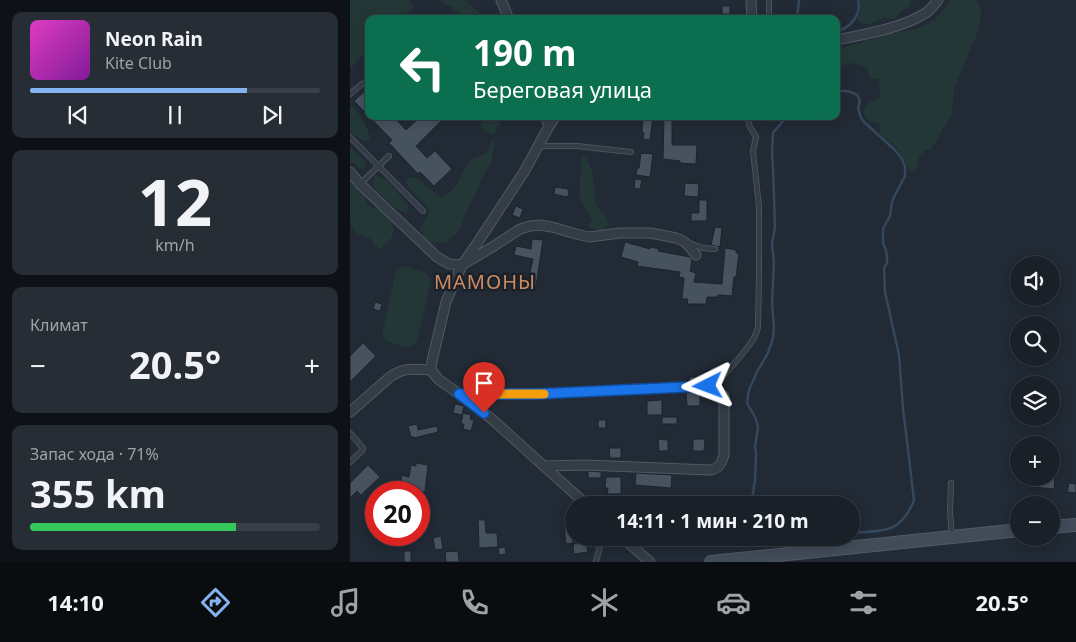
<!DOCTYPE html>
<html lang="ru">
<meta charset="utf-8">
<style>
:root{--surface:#192028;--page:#262d34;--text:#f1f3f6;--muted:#9fa3a8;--line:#373e45;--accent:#85b3f1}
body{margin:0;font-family:"Noto Sans",sans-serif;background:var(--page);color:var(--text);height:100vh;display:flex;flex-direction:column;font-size:19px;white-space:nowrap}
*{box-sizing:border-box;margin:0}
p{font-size:16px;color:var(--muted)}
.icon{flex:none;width:28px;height:28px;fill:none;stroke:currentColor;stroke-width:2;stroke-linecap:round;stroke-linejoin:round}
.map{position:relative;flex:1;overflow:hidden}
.details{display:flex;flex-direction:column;gap:12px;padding:12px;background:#0e1216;width:350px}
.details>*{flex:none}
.banner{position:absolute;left:15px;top:15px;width:475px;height:105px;border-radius:10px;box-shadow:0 2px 12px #0003,0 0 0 1px var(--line);background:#0b6e4f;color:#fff;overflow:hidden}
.tools{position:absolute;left:660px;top:256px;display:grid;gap:10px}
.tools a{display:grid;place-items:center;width:50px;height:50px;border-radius:50%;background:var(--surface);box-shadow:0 2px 12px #0003,0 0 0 1px var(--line);font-size:25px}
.speed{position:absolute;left:15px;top:481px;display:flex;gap:10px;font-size:25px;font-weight:700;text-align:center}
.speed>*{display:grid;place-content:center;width:65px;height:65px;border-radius:50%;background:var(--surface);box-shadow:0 2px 12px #0003,0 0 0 1px var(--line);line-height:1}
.speed .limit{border:8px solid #d22;background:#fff;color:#111}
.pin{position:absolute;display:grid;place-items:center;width:42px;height:42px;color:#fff;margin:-51px -21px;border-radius:50% 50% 50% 0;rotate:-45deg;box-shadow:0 0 5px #0007}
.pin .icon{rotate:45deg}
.me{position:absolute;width:55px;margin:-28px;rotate:267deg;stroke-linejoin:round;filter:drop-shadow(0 0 4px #0008)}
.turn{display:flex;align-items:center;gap:18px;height:105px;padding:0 25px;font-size:22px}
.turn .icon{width:65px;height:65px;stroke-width:2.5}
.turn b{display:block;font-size:35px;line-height:42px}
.big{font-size:38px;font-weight:700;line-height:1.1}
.details .widget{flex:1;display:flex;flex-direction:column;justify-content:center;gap:8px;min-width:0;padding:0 18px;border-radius:10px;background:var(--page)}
.details .dial{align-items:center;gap:0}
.dial b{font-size:65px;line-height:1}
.song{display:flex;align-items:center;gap:15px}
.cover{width:60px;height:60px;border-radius:8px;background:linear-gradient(135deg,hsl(310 70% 55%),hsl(290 70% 35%))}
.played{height:5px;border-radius:2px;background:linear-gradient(90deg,var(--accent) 75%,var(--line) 75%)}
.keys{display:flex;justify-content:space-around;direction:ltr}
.heat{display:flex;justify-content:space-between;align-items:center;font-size:28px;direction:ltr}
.charge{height:8px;border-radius:4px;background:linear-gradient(90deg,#34c759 71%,var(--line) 0)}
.trip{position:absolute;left:215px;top:496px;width:295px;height:50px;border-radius:25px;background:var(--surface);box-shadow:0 2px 12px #0003,0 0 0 1px var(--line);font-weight:700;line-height:50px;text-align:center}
.tabs{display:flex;height:80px;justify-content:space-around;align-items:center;background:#0a0d10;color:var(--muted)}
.tabs .icon{width:35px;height:35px}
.tabs .current{color:var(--accent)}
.tabs b{font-size:22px;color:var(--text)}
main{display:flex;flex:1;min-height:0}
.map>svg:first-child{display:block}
</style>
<main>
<section class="details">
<div class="widget">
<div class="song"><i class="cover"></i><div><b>Neon Rain</b><p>Kite Club</p></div></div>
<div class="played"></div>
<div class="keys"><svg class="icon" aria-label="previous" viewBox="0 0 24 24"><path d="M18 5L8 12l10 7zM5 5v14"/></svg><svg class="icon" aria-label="pause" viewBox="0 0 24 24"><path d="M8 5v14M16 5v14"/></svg><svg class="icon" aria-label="next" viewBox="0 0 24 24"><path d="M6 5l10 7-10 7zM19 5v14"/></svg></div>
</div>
<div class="widget dial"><b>12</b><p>km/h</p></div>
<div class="widget"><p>Климат</p>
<div class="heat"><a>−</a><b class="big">20.5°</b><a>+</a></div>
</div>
<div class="widget"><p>Запас хода · 71%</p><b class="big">355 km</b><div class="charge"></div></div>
</section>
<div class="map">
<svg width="726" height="562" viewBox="0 0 726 562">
<rect width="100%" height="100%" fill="#212a35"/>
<g fill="#243737">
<polygon points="0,0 58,0 64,6 51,19 19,19 19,50 0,68"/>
<polygon points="89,0 115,0 136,19 117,19 101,7"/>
<path d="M 510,0 L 561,0 C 561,7 557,7 552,11 C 549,13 547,17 544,19 L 538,19 L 535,17 C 525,21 516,30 507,20 L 510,13 Z"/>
<path d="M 600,0 L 624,0 L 629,4 L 631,13 L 628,31 L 604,89 L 602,114 L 581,149 L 574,151 L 569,157 L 567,168 L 563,171 L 559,169 L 551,154 L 544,145 L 532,136 L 530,130 L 529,123 L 519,122 C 506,107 519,103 530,97 C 531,93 529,84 528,79 L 520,78 C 519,75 519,72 518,70 C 514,63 500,63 494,64 L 489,70 L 486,70 L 486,49 L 506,44 L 542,33 L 567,29 L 579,23 L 589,16 Z"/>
<path d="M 0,106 C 11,111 17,127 20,138 L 16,142 L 10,139 L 0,132 Z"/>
<path d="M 137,116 L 152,116 C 150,124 149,130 142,135 L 135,132 L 131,126 L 132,121 Z"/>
<polygon points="406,116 433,116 424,123 417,120 412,121 407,118"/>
<path d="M 144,140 L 145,143 L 141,163 L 131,179 L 128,188 L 116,212 L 111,227 L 104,236 L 96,242 L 84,243 L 75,241 L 70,227 C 73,223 78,218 79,213 C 80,205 61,191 56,183 L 58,178 L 67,178 L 90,197 C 105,195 112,171 121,160 C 125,156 131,156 135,154 L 142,141 Z"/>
<polygon points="0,147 13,160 16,164 15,168 9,169 5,163 0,162"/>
<path d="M 232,156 L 235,157 C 246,171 243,189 246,206 C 252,212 258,216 258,225 L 251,231 L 238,227 L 238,225 L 242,220 L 241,217 L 231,202 L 229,194 Z"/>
<path d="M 24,176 C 40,175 49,196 58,206 L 59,210 L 57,213 C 47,212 30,194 23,186 Z"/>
<path d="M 0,178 L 13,193 L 18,205 L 24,209 L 30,208 C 46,222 50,236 30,249 L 24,245 L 21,239 L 8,234 L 0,223 Z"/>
<path d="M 54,266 L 76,273 L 81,280 L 67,342 C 58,351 46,344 36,341 L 32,335 L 46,271 Z"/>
</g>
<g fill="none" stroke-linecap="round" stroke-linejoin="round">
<g stroke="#35475c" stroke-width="2.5">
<polyline points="447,19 449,0"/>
<path d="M 486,32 C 500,28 512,15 508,0"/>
<path d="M 486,91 C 497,90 515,92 508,108 L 511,118 L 515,123 L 545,150 L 552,159 L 555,167 L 555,176 L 544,197 L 542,202 L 540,216 L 533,229 L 533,243 L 536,250 L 537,256 L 537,263 L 534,268 L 535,292 L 549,355 L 553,408 L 564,500 C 560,512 550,526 538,529 C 528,532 511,532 501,533"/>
<polyline points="401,505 405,480 406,453 405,447 408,427 406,419 397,403 398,396 399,390 407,372 418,353 423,338 424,327 422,302 424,263 422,244 425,227 423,167 422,154 423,133 437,116"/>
</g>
</g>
<g fill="#47525f" stroke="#1b232c">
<rect x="372" y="6" width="8" height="8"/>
<polygon points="19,87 19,116 43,116 56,130 71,116 96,116 66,146 77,158 85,151 102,169 84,186 70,172 68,174 39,143 42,140 4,101"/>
<polygon points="293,116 303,116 300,140 293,139 294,133 292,133"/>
<polygon points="314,116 322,116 322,145 347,145 346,164 330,163 330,161 313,159"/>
<polygon points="291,153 303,154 300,177 286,175 287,168 289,168"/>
<polygon points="285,179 292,180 290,189 284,188"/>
<polygon points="335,183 349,184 348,197 334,196"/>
<polygon points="205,187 218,189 219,196 217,196 217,197 204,194"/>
<polygon points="349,200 357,200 357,221 341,221 341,213 349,213"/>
<polygon points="166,206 173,209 170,218 162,215"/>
<polygon points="365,227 372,228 370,247 361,245"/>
<polygon points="182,239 193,240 186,287 177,286 183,259 164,255 166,246 181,249"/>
<polygon points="275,242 300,249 301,247 309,249 308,251 340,257 342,260 340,271 346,273 344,282 372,284 375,248 386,250 386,253 389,253 386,277 384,277 382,296 368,295 368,297 357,297 356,304 337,304 338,299 332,299 334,278 329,277 330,272 287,266 288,262 271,257"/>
<polygon points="25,302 32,304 30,311 23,309"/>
<polygon points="13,343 26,356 0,382 0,356"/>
<polygon points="339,377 350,377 350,382 339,383"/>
<polygon points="350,390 350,406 337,406 336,392"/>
<polygon points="312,400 312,415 297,415 297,401"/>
<polygon points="105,404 114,406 112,415 103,413"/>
<polygon points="113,413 121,415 120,419 124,420 121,431 113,429 114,424 111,424"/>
<rect x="312" y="417" width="15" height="7"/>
<rect x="248" y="420" width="8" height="8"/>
<polygon points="67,424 68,430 87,426 88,432 64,438 64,437 61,437 58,426"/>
<polygon points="308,439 318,440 318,451 309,451"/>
<polygon points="343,439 355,439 354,451 343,451"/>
<polygon points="259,448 271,448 271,458 260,458"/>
<polygon points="66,463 78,465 75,492 58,492 49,490 52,475 59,477 61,465 66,466"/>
<polygon points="18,465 30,477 11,495 7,491 0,498 0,483"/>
<polygon points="238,471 251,472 251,478 238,478"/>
<polygon points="286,473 322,475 321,488 285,485"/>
<polygon points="256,477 271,477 271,494 257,494 258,488 255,488"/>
<polygon points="684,478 705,478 704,489 683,487"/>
<polygon points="719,483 726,484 726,493 717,492"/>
<polygon points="286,498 301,499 301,505 286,505"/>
<polygon points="128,520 135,520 136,533 147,533 148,547 129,548"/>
<polygon points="221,523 223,543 216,544 214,524"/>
<polygon points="91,536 93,549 85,550 83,538"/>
<polygon points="236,543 238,552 224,554 223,544"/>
<polygon points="155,547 156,554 149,555 148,548"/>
<rect x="54" y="551" width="7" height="11"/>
<polygon points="108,551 109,562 96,562 95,552"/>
</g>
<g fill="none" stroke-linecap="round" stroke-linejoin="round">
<g stroke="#515a64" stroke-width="6">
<g id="lane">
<polyline points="418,19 419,14 419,0"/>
<polyline points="0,94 12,84 19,82"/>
<polyline points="0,137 73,211"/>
<polyline points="189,146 227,146 281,152"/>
<polyline points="10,184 39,156"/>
<polyline points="339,243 353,248 365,249"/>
<path d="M 112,394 L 185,394 L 358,386 C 370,383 397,349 404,338 C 406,334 407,331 408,327 L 409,274 L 409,207 L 403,151 L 406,137 L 399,125 L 398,116"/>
<polyline points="0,433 13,448 12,451 0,462"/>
<polyline points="601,483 600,512 602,536"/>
<polyline points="246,562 252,538"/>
</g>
</g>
<g stroke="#515a64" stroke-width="11">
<g id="street">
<polyline points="151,0 159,19"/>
<polyline points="401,0 402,19"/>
<path d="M 486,40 C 512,35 552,28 574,14 C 580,11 584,5 588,0"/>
<polyline points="195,116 199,126"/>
<polyline points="206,116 199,126 174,172 126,245 112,265 96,302 82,361 81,370 88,379 123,404 144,421 237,505"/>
<polyline points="0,172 10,184 87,257 99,264 112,265 144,246 170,229 180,226 190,225 202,227 226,234 239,237 270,233 300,233 311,235 326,238 333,241 338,245 346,255"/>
<path d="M 0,412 L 40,377 C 56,366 63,370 81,370"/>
<path d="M 194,466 L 235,465 L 360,470 C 369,469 372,463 374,455 L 374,396"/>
<polyline points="273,538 300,562"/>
</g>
</g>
<g stroke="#515a64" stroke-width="14">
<g id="secondary">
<polyline points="701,527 726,525"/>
<polyline points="361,562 669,530"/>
</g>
</g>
<use href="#lane" stroke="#343c46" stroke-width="4.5"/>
<use href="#street" stroke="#343c46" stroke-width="9"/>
<use href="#secondary" stroke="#424c59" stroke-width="12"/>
</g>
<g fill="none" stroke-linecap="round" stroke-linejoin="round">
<g stroke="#114b97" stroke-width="12">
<polyline id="route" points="134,413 109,394 185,394 358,386"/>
</g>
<use href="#route" stroke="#1a73e8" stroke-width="9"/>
<polyline stroke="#f59e0b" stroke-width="9" points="138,394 194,394"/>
</g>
<g text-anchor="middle" stroke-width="5" stroke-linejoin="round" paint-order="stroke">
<g font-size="20" letter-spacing="1" fill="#cc8a60" stroke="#1a212a">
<text x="135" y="289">МАМОНЫ</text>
</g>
</g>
</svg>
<div class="tools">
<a><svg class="icon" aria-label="sound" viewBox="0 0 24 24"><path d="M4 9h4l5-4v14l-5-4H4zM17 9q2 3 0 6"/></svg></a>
<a><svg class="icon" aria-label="search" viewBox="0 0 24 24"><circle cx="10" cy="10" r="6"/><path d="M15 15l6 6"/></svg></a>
<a><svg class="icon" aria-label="layers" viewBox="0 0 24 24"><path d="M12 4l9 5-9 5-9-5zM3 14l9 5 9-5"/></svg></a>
<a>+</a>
<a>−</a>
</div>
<div class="speed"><div class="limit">20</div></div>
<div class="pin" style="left:134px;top:413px;background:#d93025"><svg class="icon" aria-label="arrive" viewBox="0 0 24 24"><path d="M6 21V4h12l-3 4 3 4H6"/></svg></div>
<svg class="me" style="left:358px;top:386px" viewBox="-20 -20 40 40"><path d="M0-17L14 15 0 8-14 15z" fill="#1a73e8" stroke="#fff" stroke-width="4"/></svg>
<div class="trip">14:11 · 1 мин · 210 m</div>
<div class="banner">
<div class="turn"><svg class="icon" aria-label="left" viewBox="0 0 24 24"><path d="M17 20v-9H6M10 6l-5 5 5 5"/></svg><div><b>190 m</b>Береговая улица</div></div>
</div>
</div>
</main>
<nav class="tabs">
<b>14:10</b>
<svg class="icon current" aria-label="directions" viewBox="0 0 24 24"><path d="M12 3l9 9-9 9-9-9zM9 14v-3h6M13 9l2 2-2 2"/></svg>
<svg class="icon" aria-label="music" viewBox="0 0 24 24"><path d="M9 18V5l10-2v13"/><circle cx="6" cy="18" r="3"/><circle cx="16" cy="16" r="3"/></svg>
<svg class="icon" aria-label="phone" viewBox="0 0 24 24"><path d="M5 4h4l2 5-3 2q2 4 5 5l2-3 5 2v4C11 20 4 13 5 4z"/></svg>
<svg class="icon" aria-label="climate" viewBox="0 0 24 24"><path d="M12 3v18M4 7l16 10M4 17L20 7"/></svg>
<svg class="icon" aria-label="car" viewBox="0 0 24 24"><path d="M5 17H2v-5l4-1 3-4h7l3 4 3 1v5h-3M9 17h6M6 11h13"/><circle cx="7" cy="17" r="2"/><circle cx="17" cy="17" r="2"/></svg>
<svg class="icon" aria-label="filters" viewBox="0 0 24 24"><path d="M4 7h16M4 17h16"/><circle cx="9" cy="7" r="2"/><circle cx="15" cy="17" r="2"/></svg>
<b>20.5°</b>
</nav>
